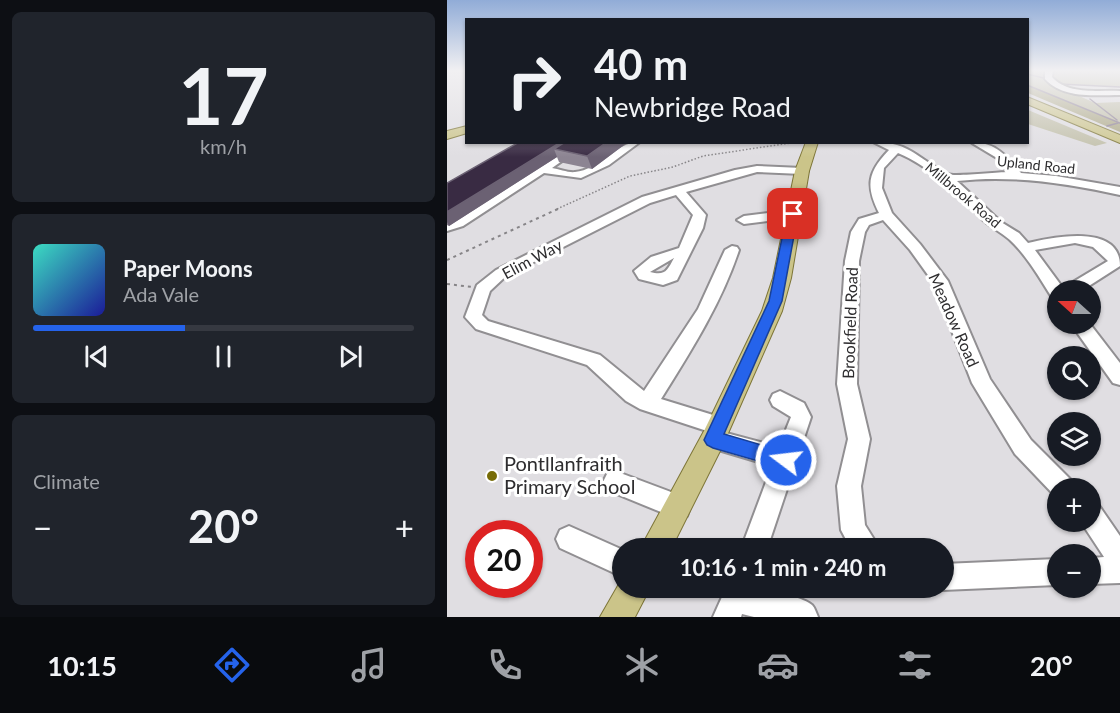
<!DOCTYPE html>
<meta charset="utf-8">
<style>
:root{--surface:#171b24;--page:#20242c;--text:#f1f3f6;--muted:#9ea1a6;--line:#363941;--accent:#2563eb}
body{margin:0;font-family:Lato,sans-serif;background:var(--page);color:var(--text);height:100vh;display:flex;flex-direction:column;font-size:22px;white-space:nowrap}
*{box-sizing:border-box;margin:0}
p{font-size:20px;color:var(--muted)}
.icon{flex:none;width:33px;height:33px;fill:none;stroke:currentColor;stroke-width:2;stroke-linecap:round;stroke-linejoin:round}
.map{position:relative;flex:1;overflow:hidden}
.drawer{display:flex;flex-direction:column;gap:12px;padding:12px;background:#0d0f14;width:447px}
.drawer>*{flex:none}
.top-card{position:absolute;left:18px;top:18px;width:564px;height:126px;border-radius:0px;box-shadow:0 2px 4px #0004;background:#171b24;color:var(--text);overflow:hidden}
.needle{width:39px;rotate:291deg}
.fabs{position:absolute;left:600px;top:280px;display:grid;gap:12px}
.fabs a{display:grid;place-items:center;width:54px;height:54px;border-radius:50%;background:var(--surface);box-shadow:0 2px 4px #0004;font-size:30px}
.speed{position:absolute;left:18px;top:520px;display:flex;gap:12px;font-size:30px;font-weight:700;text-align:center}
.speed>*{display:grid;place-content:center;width:78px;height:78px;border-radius:50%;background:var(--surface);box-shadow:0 2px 4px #0004;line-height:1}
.speed .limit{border:9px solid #d22;background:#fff;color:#111}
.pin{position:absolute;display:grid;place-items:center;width:51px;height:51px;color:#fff;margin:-26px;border-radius:12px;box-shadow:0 3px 9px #0006}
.me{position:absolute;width:66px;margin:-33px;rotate:285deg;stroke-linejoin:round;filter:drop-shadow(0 0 4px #0008)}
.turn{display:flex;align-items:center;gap:21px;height:126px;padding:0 30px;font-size:27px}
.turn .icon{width:78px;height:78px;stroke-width:2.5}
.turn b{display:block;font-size:42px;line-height:51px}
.big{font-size:45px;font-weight:700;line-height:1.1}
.drawer .card{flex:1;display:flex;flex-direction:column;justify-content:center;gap:9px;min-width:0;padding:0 21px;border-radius:9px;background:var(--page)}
.drawer .dial{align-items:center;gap:0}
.dial b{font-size:78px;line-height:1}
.song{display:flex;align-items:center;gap:18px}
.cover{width:72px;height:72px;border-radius:9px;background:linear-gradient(135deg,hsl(170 70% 55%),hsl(240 70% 35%))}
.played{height:6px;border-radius:3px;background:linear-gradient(90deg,var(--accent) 40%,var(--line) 40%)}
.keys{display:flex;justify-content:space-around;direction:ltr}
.heat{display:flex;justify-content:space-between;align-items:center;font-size:33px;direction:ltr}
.trip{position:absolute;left:165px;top:538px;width:342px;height:60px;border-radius:30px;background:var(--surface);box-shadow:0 2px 4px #0004;font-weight:700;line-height:60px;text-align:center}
.menu{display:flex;height:96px;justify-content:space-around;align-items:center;background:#090b0e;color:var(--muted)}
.menu .icon{width:42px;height:42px}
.menu .current{color:var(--accent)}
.menu b{font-size:27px;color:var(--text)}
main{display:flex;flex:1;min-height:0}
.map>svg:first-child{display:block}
</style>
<main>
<section class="drawer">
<div class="card dial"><b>17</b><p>km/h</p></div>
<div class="card">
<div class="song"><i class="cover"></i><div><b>Paper Moons</b><p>Ada Vale</p></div></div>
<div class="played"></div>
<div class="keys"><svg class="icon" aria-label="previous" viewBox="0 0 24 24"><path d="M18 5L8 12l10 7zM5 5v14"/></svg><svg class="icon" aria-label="pause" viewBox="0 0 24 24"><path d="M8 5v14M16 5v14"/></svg><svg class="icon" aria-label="next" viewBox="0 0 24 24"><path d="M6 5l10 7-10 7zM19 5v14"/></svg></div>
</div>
<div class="card"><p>Climate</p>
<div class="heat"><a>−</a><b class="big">20°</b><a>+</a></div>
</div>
</section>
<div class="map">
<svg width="673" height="617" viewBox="0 0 673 617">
<rect width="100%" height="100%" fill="#e0dee2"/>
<g fill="#c1bfa9">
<polygon points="581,71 600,71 596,80 648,103 673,102 673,123 581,85"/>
<polygon points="605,71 673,71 673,87 612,84 604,76"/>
<polygon points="581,110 660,143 648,146 581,124"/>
</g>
<polygon fill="#aba785" points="581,85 673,123 673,132 581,93"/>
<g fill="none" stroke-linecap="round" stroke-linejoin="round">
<g stroke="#897d92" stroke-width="1.5">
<polyline points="580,74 601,79"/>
<polyline points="612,84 673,87"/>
<polyline points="580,85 673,123"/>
<polyline points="643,99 670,120"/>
<polyline points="660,126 671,123"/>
</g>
<g stroke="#918f92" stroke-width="4">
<g id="minor">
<path d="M 598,71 L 606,71 L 605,77 C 621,95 651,90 673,91 L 673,95 C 648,95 616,99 598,79 Z"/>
<path d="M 129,142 L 142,142 L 105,168 C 112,169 122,173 128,172 C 152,170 168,142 193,142 L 162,165 L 134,178 L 97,173 L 16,226 L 0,231 L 0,222 Z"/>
<path d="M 426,142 C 465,142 471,160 501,174 C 507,177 550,172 561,172 L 550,158 L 525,143 C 547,141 561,157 574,173 L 609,176 L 673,187 L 673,195 C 619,183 565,175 510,181 L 554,222 L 572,233 L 581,243 C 606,237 673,223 673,266 L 634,291 L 610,291 L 610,297 L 604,296 C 592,277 580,256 563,240 C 554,232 543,227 534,218 C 509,193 484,167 451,153 L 437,168 L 435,188 L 445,213 L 473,244 L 501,281 L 543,379 L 584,440 L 625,481 L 629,489 L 610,489 L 610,498 L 609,497 L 568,454 L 525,383 L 486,282 L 463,250 L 436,220 L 422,225 L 418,232 L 412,261 L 410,384 L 423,439 L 414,486 L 418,525 L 433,549 L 404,549 L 394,530 L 390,486 L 401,439 L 390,384 L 398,261 L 404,232 L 412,219 L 432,213 C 418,185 421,172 442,150 ZM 628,243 L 646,247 L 661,261 L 616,288 L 588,250 Z"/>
<path d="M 310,166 L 355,168 L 361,171 L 355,174 L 310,172 L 239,192 L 259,215 L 256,228 L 230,280 L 216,285 L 192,279 L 187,271 L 204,257 L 232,248 L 246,215 L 229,195 L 203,203 L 59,276 L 43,291 L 35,315 L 41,321 L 153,355 L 197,391 L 251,309 L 278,250 L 285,246 L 290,247 L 292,250 C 274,304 244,351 214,399 L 279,419 L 282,426 L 279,433 L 332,447 L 344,417 L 326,406 L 323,400 L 326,394 L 333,391 L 357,403 L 364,417 L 320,549 L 294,549 L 325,466 L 258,446 L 255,439 L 260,431 L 193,409 L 179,401 L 140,365 L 29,329 L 18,317 L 30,285 L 49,270 L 195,197 L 288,170 ZM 227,258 C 220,271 218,276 203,272 Z"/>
<polygon points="346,210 352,214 351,217 297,224 290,220 297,216"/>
<polygon points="624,324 643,324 673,363 673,385 666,383"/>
<polygon points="168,471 240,498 243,507 240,516 231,519 160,490 156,482 160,474"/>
<polygon points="644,504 653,507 673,536 673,583 644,584 644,558 657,557 634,522 644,522"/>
<polygon points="122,526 176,550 176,577 113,548 109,539 113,530"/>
<polygon points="610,559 610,585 496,590 490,588 496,588 496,564"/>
<path d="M 279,588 C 296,588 351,593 365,605 C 368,608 369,613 371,617 L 307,617 L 295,614 L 294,617 L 266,617 Z"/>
</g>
</g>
<g stroke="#7d7537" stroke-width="2">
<g id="major">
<polygon points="580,97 673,135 673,143 580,104"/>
<polygon points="20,126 20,133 0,139 0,131"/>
<polygon points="359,142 371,142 362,171 344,278 335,311 275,447 224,549 193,549 257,431 315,311 326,278 348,171"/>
<polygon points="176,577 176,588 203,588 188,617 153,617"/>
</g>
</g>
<polyline stroke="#868487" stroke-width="1.5" stroke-dasharray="1.5 2" stroke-linecap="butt" points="110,209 183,176 226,167 256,156 350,142"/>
<g stroke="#868487" stroke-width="2" stroke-dasharray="3 4" stroke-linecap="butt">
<polyline points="0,260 113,208"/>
<polyline points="0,284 25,287"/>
</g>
<use href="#minor" fill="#fff" fill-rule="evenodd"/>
<use href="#major" fill="#cbc489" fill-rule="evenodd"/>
</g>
<polygon fill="#8c8492" points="72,142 181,142 145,169 112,162 110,157 2,226 0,225 0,183"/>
<g fill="#6b6173">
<polygon points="114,142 133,142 107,149 110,157 2,226 0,222 0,212"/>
<polygon points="160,142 181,142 145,169 140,156"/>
</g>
<g fill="#392b43" stroke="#6b6173" stroke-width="1.5">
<polygon points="72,142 114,142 0,212 0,183"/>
<polygon points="118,142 160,142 140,156 107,149"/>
</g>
<linearGradient id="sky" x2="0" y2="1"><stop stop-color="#91acd7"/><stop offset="0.45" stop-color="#f1f0f2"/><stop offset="1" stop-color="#f1f0f2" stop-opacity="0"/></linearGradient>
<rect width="673" height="157" fill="url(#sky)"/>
<polygon fill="#2563eb" stroke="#184099" stroke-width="1.5" points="346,211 351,214 335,301 277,434 345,454 348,460 345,466 339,469 266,448 260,445 257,440 322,301 340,214"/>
<circle fill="#776c07" stroke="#fff" stroke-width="2" cx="45" cy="476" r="6"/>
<g text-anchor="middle" stroke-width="6" stroke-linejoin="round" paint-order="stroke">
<g font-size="14" fill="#2e2d2f" stroke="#fff">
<text transform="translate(589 165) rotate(6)" y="5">Upland Road</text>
<text transform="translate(516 195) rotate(40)" y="5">Millbrook Road</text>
</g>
<g font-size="16" fill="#2e2d2f" stroke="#fff">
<text transform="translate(85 259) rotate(-28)" y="6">Elim Way</text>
<text transform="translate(507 320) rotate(66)" y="6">Meadow Road</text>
<text transform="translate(403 323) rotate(-88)" y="6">Brookfield Road</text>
</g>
<g font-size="20" fill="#2e2d2f" stroke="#fff" text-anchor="start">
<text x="57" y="471">Pontllanfraith<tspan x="57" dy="23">Primary School</tspan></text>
</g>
</g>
</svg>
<div class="fabs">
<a><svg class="needle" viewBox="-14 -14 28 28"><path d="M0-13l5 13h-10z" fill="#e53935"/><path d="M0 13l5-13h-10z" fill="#9ea1a6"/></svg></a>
<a><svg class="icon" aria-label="search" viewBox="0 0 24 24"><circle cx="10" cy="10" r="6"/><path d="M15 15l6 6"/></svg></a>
<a><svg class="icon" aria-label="layers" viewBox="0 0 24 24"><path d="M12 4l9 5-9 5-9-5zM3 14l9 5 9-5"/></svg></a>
<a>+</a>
<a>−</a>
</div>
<div class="speed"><div class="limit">20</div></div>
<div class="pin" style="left:346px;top:214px;background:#d93025"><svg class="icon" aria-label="arrive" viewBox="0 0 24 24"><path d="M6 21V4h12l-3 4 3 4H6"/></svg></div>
<svg class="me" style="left:339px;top:460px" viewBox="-20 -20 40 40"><circle r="17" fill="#2563eb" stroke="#fff" stroke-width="3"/><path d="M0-11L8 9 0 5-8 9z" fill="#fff"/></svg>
<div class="trip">10:16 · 1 min · 240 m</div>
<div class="top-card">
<div class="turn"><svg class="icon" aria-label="right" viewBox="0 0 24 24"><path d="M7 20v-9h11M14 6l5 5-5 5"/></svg><div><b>40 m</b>Newbridge Road</div></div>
</div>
</div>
</main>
<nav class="menu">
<b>10:15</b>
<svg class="icon current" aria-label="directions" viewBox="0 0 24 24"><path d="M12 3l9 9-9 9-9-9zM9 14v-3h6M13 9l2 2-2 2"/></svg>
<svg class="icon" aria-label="music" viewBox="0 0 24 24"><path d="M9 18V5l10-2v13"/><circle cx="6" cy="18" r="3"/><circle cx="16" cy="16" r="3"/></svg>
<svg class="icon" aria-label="phone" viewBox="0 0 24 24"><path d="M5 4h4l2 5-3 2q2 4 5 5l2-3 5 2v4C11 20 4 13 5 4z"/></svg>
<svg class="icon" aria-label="climate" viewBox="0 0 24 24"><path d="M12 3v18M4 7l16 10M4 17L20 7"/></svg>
<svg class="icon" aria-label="car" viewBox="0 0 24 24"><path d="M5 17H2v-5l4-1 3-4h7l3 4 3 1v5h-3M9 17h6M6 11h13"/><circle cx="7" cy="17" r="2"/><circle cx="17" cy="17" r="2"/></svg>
<svg class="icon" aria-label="filters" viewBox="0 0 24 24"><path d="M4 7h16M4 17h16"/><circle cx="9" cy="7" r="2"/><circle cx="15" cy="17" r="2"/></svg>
<b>20°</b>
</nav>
